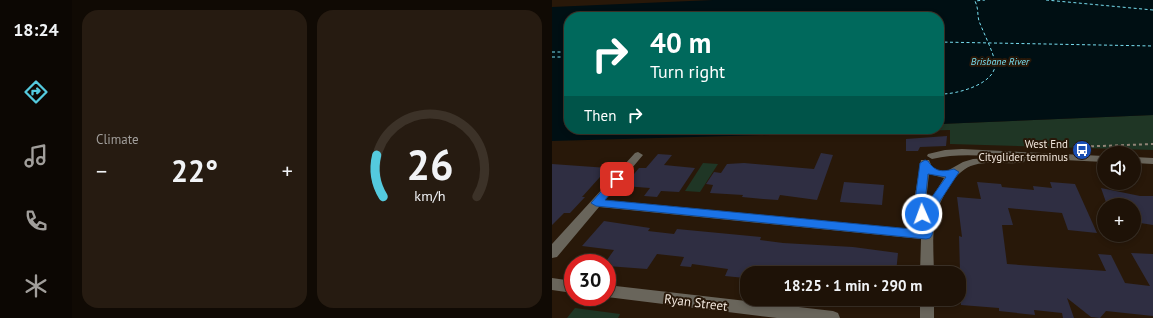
<!DOCTYPE html>
<meta charset="utf-8">
<style>
:root{--surface:#1e1207;--page:#261b11;--text:#f1f3f6;--muted:#a19e9b;--line:#3c3228;--accent:#54cade}
body{margin:0;font-family:"PT Sans",sans-serif;background:var(--page);color:var(--text);height:100vh;display:flex;flex-direction:column;font-size:15px;white-space:nowrap}
*{box-sizing:border-box;margin:0}
p{font-size:13px;color:var(--muted)}
.icon{flex:none;width:22px;height:22px;fill:none;stroke:currentColor;stroke-width:2;stroke-linecap:round;stroke-linejoin:round}
.map{position:relative;flex:1;overflow:hidden}
.drawer{display:flex;flex-direction:column;gap:10px;padding:10px;background:#100a04;width:480px}
.drawer>*{flex:none}
.banner{position:absolute;left:12px;top:12px;width:380px;height:122px;border-radius:16px;box-shadow:0 2px 6px #0003,0 0 0 1px var(--line);background:#00695c;color:#fff;overflow:hidden}
.fabs{position:absolute;left:545px;top:146px;display:grid;gap:8px}
.fabs a{display:grid;place-items:center;width:44px;height:44px;border-radius:50%;background:var(--surface);box-shadow:0 2px 6px #0003,0 0 0 1px var(--line);font-size:20px}
.speed{position:absolute;left:12px;top:254px;display:flex;gap:8px;font-size:20px;font-weight:700;text-align:center}
.speed>*{display:grid;place-content:center;width:52px;height:52px;border-radius:50%;background:var(--surface);box-shadow:0 2px 6px #0003,0 0 0 1px var(--line);line-height:1}
.speed .limit{border:6px solid #d22;background:#fff;color:#111}
.pin{position:absolute;display:grid;place-items:center;width:34px;height:34px;color:#fff;margin:-17px;border-radius:8px;box-shadow:0 2px 6px #0006}
.me{position:absolute;width:44px;margin:-22px;rotate:358deg;stroke-linejoin:round;filter:drop-shadow(0 0 3px #0008)}
.turn{display:flex;align-items:center;gap:14px;height:84px;padding:0 20px;font-size:18px}
.turn .icon{width:52px;height:52px;stroke-width:2.5}
.turn b{display:block;font-size:28px;line-height:34px}
.then{display:flex;align-items:center;height:38px;padding:0 20px;background:#0003;gap:8px;font-size:15px}
.big{font-size:30px;font-weight:700;line-height:1.1}
.drawer .card{flex:1;display:flex;flex-direction:column;justify-content:center;gap:6px;min-width:0;padding:0 14px;border-radius:16px;background:var(--page)}
.drawer .dial{align-items:center;gap:0}
.dial svg{height:104px;overflow:visible;fill:none;stroke:var(--line);stroke-width:7;stroke-linecap:round;text-anchor:middle}
.dial text{fill:var(--text);stroke:none}
.heat{display:flex;justify-content:space-between;align-items:center;font-size:22px;direction:ltr}
.drawer .tiles{flex:1;display:grid;gap:10px;grid-template-columns:repeat(2,1fr)}
.trip{position:absolute;left:188px;top:266px;width:226px;height:40px;border-radius:16px;background:var(--surface);box-shadow:0 2px 6px #0003,0 0 0 1px var(--line);font-weight:700;line-height:40px;text-align:center}
main{display:flex;flex:1;min-height:0}
.menu{display:flex;flex-direction:column;width:72px;justify-content:space-around;align-items:center;background:#0c0703;color:var(--muted)}
.menu .icon{width:28px;height:28px}
.menu .selected{color:var(--accent)}
.menu b{font-size:18px;color:var(--text)}
.map>svg:first-child{display:block}
</style>
<main>
<nav class="menu">
<b>18:24</b>
<svg class="icon selected" aria-label="directions" viewBox="0 0 24 24"><path d="M12 3l9 9-9 9-9-9zM9 14v-3h6M13 9l2 2-2 2"/></svg>
<svg class="icon" aria-label="music" viewBox="0 0 24 24"><path d="M9 18V5l10-2v13"/><circle cx="6" cy="18" r="3"/><circle cx="16" cy="16" r="3"/></svg>
<svg class="icon" aria-label="phone" viewBox="0 0 24 24"><path d="M5 4h4l2 5-3 2q2 4 5 5l2-3 5 2v4C11 20 4 13 5 4z"/></svg>
<svg class="icon" aria-label="climate" viewBox="0 0 24 24"><path d="M12 3v18M4 7l16 10M4 17L20 7"/></svg>
</nav>
<section class="drawer">
<div class="tiles">
<div class="card"><p>Climate</p>
<div class="heat"><a>−</a><b class="big">22°</b><a>+</a></div>
</div>
<div class="card dial"><svg viewBox="0 0 100 80">
<path d="M14 69A42 42 0 1 1 86 69"/>
<path d="M14 69A42 42 0 0 1 9 37" stroke="#54cade"/>
<text x="50" y="56" font-size="32" font-weight="700">26</text>
<text x="50" y="72" font-size="11">km/h</text>
</svg></div>
</div>
</section>
<div class="map">
<svg width="601" height="318" viewBox="0 0 601 318">
<rect width="100%" height="100%" fill="#281809"/>
<g fill="#1f3625">
<polygon points="601,115 601,150 398,144 398,130 284,133 290,129 387,129 387,124"/>
<polygon points="151,163 166,164 148,192 133,191"/>
<polygon points="23,308 68,314 66,318 15,318"/>
</g>
<polygon fill="#000f13" points="161,0 601,0 601,115 387,124 387,17 17,17 17,129 290,129 284,133 251,134 0,141 0,7"/>
<g fill="none" stroke-linecap="round" stroke-linejoin="round">
<g stroke="#78dff1" stroke-width="1" stroke-dasharray="3 2.5" stroke-linecap="butt">
<polyline points="494,0 601,10"/>
<polyline points="387,42 601,46"/>
<polyline points="0,52 17,52"/>
<polyline points="0,57 17,57"/>
<path d="M 387,94 C 403,95 446,84 443,62 C 440,49 432,34 427,21 C 425,14 427,10 423,1 L 433,0"/>
</g>
</g>
<g fill="#2f2e42">
<polygon points="395,136 394,146 368,147 366,151 354,151 354,139"/>
<polygon points="269,153 281,155 265,200 228,195 226,200 211,199 190,197 191,195 158,193 161,185 154,184 162,172 169,173 175,164 192,163 262,169"/>
<polygon points="106,154 120,155 112,165 143,168 127,192 109,191 105,197 92,196 98,188 72,186 87,168 94,168"/>
<polygon points="0,164 56,168 30,197 33,197 18,213 12,213 0,225"/>
<polygon points="292,182 332,185 330,205 288,202"/>
<polygon points="425,182 449,184 450,187 482,190 481,186 500,188 498,182 523,184 545,233 516,230 510,213 456,208 461,225 450,225 455,264 554,271 546,254 559,255 573,283 598,286 579,253 601,254 601,316 554,311 548,318 539,317 515,298 522,318 511,318 510,313 482,310 483,315 447,311 447,308 409,305 407,236 410,237 405,197 429,199"/>
<polygon points="549,188 588,196 601,196 601,225 582,222 582,205 555,205"/>
<polygon points="52,221 98,228 96,231 122,234 125,229 209,237 208,240 231,243 301,247 346,253 344,273 195,273 193,278 173,276 176,269 140,264 139,267 128,266 132,257 105,254 95,269 55,266 55,260 62,250 30,246"/>
</g>
<g fill="none" stroke-linecap="round" stroke-linejoin="round">
<polyline stroke="#918477" stroke-width="2" stroke-dasharray="3 3" stroke-linecap="butt" points="521,147 601,144"/>
<g fill="#69655b" fill-rule="evenodd">
<path d="M 410,149 L 552,156 L 552,162 L 472,158 L 473,160 L 472,162 L 468,163 C 453,164 436,161 422,165 C 413,167 405,175 400,182 C 378,214 381,236 382,273 L 368,273 L 369,239 L 47,207 L 5,257 L 0,258 L 0,244 L 83,153 L 86,152 L 91,155 L 53,200 L 368,230 L 362,201 L 369,160 L 377,160 L 380,167 L 387,171 L 395,171 L 411,162 L 421,159 L 457,157 C 431,156 406,153 380,159 L 375,156 L 376,154 L 393,150 ZM 377,174 L 392,178 L 375,206 L 374,201 Z"/>
<polygon points="582,157 601,158 601,164 582,163"/>
<polygon points="0,278 21,281 21,293 0,290"/>
<polygon points="55,285 281,311 286,313 288,318 225,318 55,297"/>
<rect x="368" y="299" width="14" height="19"/>
</g>
</g>
<path fill="#1a73e8" stroke="#114b97" fill-rule="evenodd" d="M 373,160 L 376,161 C 383,172 390,172 402,169 L 407,172 L 388,201 L 380,235 L 378,238 L 374,239 L 44,206 L 39,203 L 62,177 L 65,176 L 70,179 L 53,200 L 370,230 L 373,217 L 366,217 L 364,214 L 364,193 L 368,163 ZM 376,174 L 394,177 L 377,201 L 375,211 L 374,193 Z"/>
<defs>
<g id="bus-disc" transform="scale(1)"><circle r="9.5" fill="#1a4fb4" stroke="#281809"/><path d="M-5-6H5V4H4V6H2V4H-2V6H-4V4H-5ZM-3.5-4V0h7V-4ZM-3.5 1.2v1.5H-2V1.2ZM2 1.2v1.5H3.5V1.2Z" fill="#fff"/></g>
</defs>
<g fill-rule="evenodd">
<use href="#bus-disc" x="530" y="150"/>
</g>
<g text-anchor="middle" stroke-width="4" stroke-linejoin="round" paint-order="stroke">
<g font-size="10" font-style="italic" fill="#78dff1" stroke="#281809">
<text x="448" y="65">Brisbane River</text>
</g>
<g font-size="11" fill="#f3e8de" stroke="#281809" text-anchor="end">
<text x="516" y="148">West End<tspan x="516" dy="13">Cityglider terminus</tspan></text>
</g>
<g font-size="13" fill="#f3e8de" stroke="#281809">
<text transform="translate(144 302) rotate(7)" y="5">Ryan Street</text>
</g>
</g>
</svg>
<div class="fabs">
<a><svg class="icon" aria-label="sound" viewBox="0 0 24 24"><path d="M4 9h4l5-4v14l-5-4H4zM17 9q2 3 0 6"/></svg></a>
<a>+</a>
</div>
<div class="speed"><div class="limit">30</div></div>
<div class="pin" style="left:65px;top:179px;background:#d93025"><svg class="icon" aria-label="arrive" viewBox="0 0 24 24"><path d="M6 21V4h12l-3 4 3 4H6"/></svg></div>
<svg class="me" style="left:370px;top:214px" viewBox="-20 -20 40 40"><circle r="17" fill="#1a73e8" stroke="#fff" stroke-width="3"/><path d="M0-11L8 9 0 5-8 9z" fill="#fff"/></svg>
<div class="trip">18:25 · 1 min · 290 m</div>
<div class="banner">
<div class="turn"><svg class="icon" aria-label="right" viewBox="0 0 24 24"><path d="M7 20v-9h11M14 6l5 5-5 5"/></svg><div><b>40 m</b>Turn right</div></div>
<div class="then">Then<svg class="icon" aria-label="right" viewBox="0 0 24 24"><path d="M7 20v-9h11M14 6l5 5-5 5"/></svg></div>
</div>
</div>
</main>
